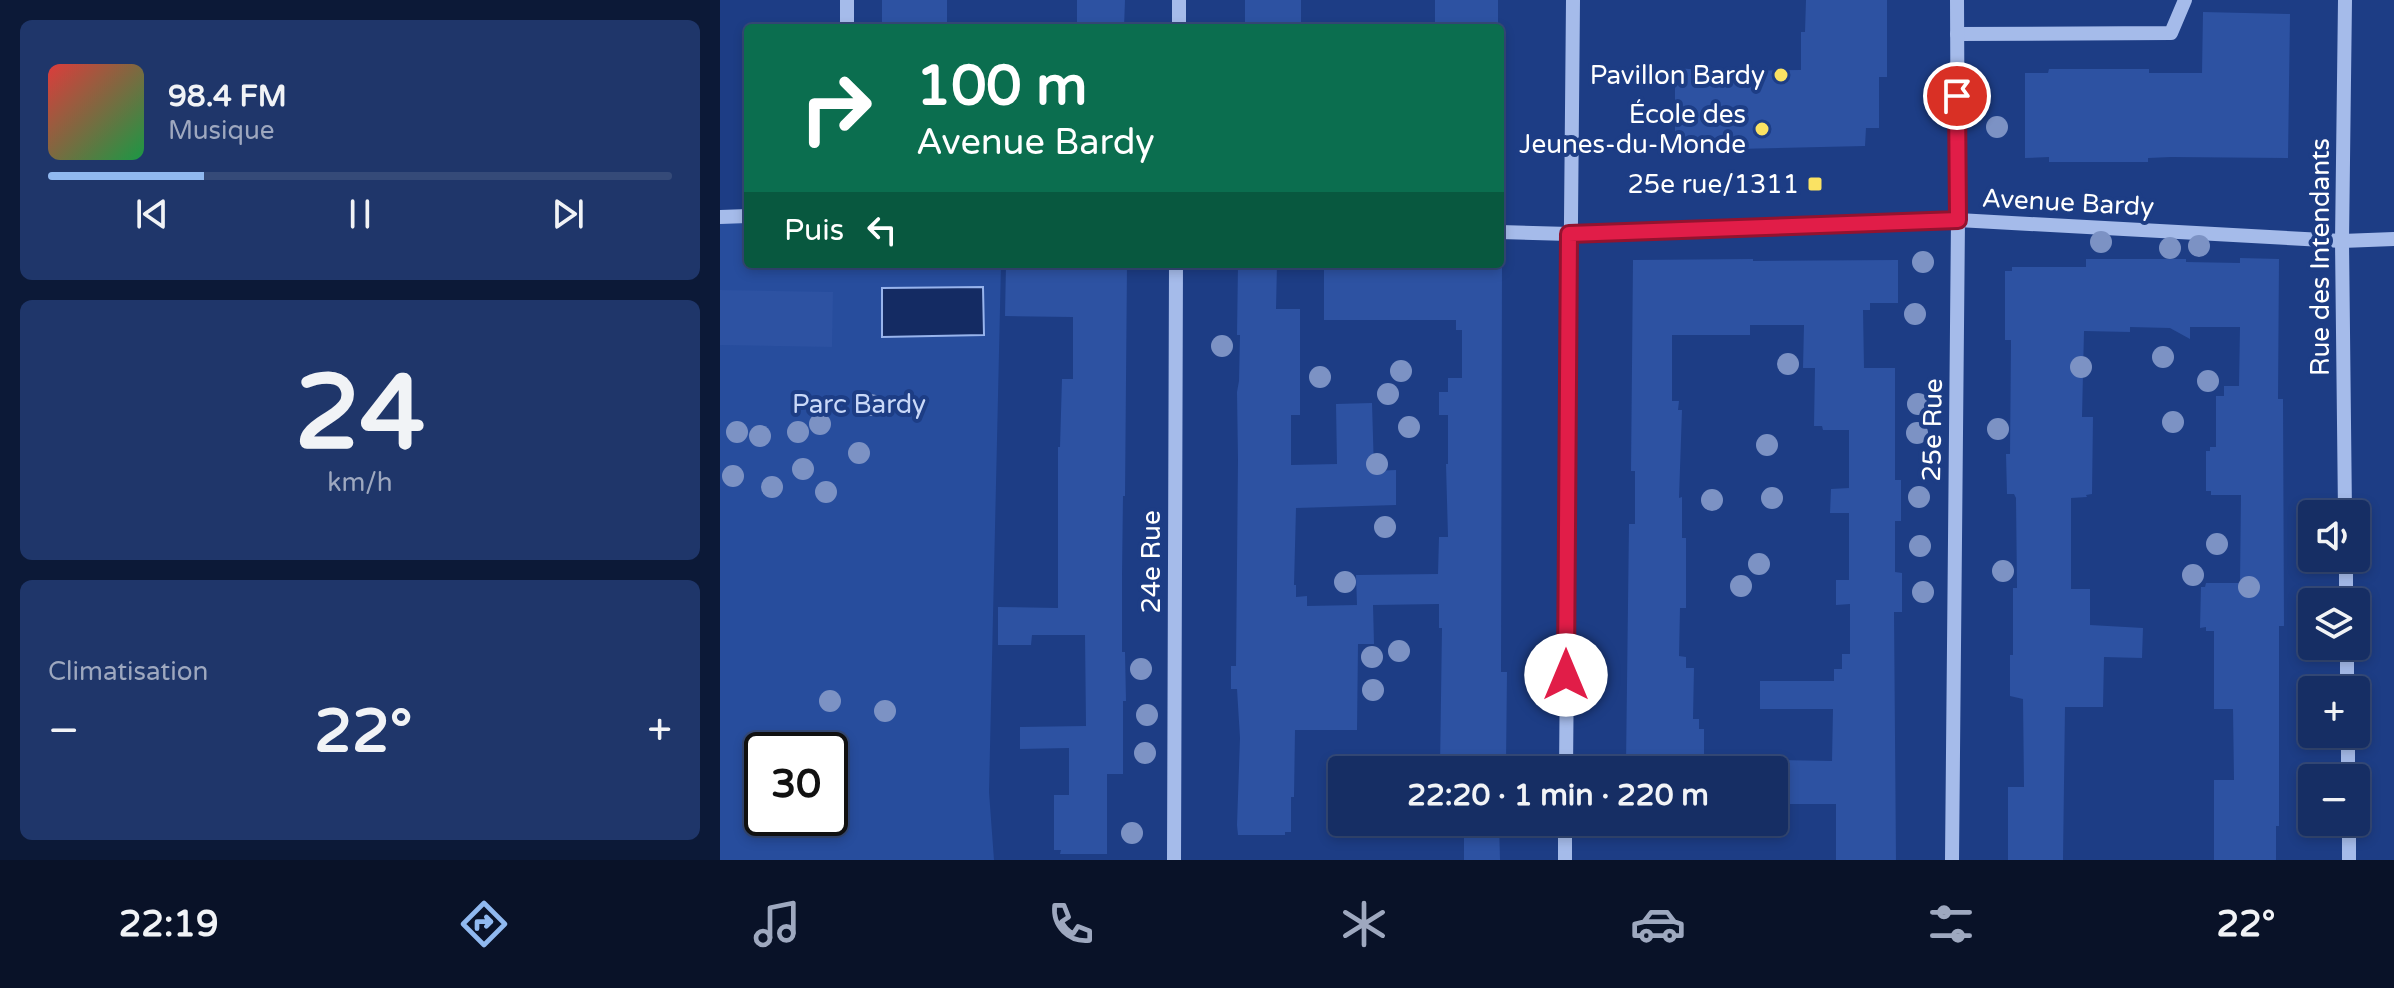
<!DOCTYPE html>
<html lang="fr">
<meta charset="utf-8">
<style>
:root{--surface:#162e64;--page:#1f366a;--text:#f1f3f6;--muted:#9ea8bf;--line:#354a78;--accent:#90b9f0}
body{margin:0;font-family:"Varela Round",sans-serif;background:var(--page);color:var(--text);height:100vh;display:flex;flex-direction:column;font-size:30px;white-space:nowrap}
*{box-sizing:border-box;margin:0}
p{font-size:26px;color:var(--muted)}
.icon{flex:none;width:44px;height:44px;fill:none;stroke:currentColor;stroke-width:2;stroke-linecap:round;stroke-linejoin:round}
.map{position:relative;flex:1;overflow:hidden}
.panel{display:flex;flex-direction:column;gap:20px;padding:20px;background:#0c1937;width:720px}
.panel>*{flex:none}
.banner{position:absolute;left:24px;top:24px;width:760px;height:244px;border-radius:8px;box-shadow:0 4px 12px #0003,0 0 0 2px var(--line);background:#0b6e4f;color:#fff;overflow:hidden}
.controls{position:absolute;left:1578px;top:500px;display:grid;gap:16px}
.controls a{display:grid;place-items:center;width:72px;height:72px;border-radius:8px;background:var(--surface);box-shadow:0 4px 12px #0003,0 0 0 2px var(--line);font-size:40px}
.speed{position:absolute;left:24px;top:732px;display:flex;gap:16px;font-size:40px;font-weight:700;text-align:center}
.speed>*{display:grid;place-content:center;width:104px;height:104px;border-radius:50%;background:var(--surface);box-shadow:0 4px 12px #0003,0 0 0 2px var(--line);line-height:1}
.speed .limit{border:4px solid #111;border-radius:12px;background:#fff;color:#111}
.pin{position:absolute;display:grid;place-items:center;width:68px;height:68px;color:#fff;margin:-34px;border:4px solid #fff;border-radius:50%;box-shadow:0 2px 8px #0007}
.me{position:absolute;width:88px;margin:-44px;rotate:0deg;stroke-linejoin:round;filter:drop-shadow(0 0 6px #0008)}
.turn{display:flex;align-items:center;gap:28px;height:168px;padding:0 40px;font-size:36px}
.turn .icon{width:104px;height:104px;stroke-width:2.5}
.turn b{display:block;font-size:56px;line-height:68px}
.then{display:flex;align-items:center;height:76px;padding:0 40px;background:#0003;gap:16px;font-size:30px}
.big{font-size:60px;font-weight:800;line-height:1.1}
.panel .widget{flex:1;display:flex;flex-direction:column;justify-content:center;gap:12px;min-width:0;padding:0 28px;border-radius:12px;background:var(--page)}
.panel .dial{align-items:center;gap:0}
.dial b{font-size:104px;line-height:1}
.song{display:flex;align-items:center;gap:24px}
.cover{width:96px;height:96px;border-radius:12px;background:linear-gradient(135deg,hsl(0 70% 55%),hsl(140 70% 35%))}
.played{height:8px;border-radius:4px;background:linear-gradient(90deg,var(--accent) 25%,var(--line) 25%)}
.keys{display:flex;justify-content:space-around;direction:ltr}
.heat{display:flex;justify-content:space-between;align-items:center;font-size:44px;direction:ltr}
.trip{position:absolute;left:608px;top:756px;width:460px;height:80px;border-radius:8px;background:var(--surface);box-shadow:0 4px 12px #0003,0 0 0 2px var(--line);font-weight:800;line-height:80px;text-align:center}
.tab-bar{display:flex;height:128px;justify-content:space-around;align-items:center;background:#091228;color:var(--muted)}
.tab-bar .icon{width:56px;height:56px}
.tab-bar .on{color:var(--accent)}
.tab-bar b{font-size:36px;color:var(--text)}
main{display:flex;flex:1;min-height:0}
.map>svg:first-child{display:block}
</style>
<main>
<section class="panel">
<div class="widget">
<div class="song"><i class="cover"></i><div><b>98.4 FM</b><p>Musique</p></div></div>
<div class="played"></div>
<div class="keys"><svg class="icon" aria-label="previous" viewBox="0 0 24 24"><path d="M18 5L8 12l10 7zM5 5v14"/></svg><svg class="icon" aria-label="pause" viewBox="0 0 24 24"><path d="M8 5v14M16 5v14"/></svg><svg class="icon" aria-label="next" viewBox="0 0 24 24"><path d="M6 5l10 7-10 7zM19 5v14"/></svg></div>
</div>
<div class="widget dial"><b>24</b><p>km/h</p></div>
<div class="widget"><p>Climatisation</p>
<div class="heat"><a>−</a><b class="big">22°</b><a>+</a></div>
</div>
</section>
<div class="map">
<svg width="1674" height="860" viewBox="0 0 1674 860">
<rect width="100%" height="100%" fill="#1d3d85"/>
<path fill="#274d9d" fill-rule="evenodd" d="M 28,216 L 28,264 L 281,264 L 269,792 L 274,860 L 0,860 L 0,217 ZM 42,750 L 110,750 L 110,818 L 42,818 Z"/>
<polygon fill="#142b63" stroke="#98b4ec" stroke-width="2" points="263,287 264,335 162,337 162,288"/>
<g fill="#2d52a2">
<rect x="162" y="0" width="65" height="28"/>
<polygon points="357,0 405,0 404,28 357,28"/>
<rect x="525" y="0" width="56" height="28"/>
<rect x="715" y="0" width="63" height="28"/>
<polygon points="1086,0 1167,0 1167,77 1159,77 1159,128 1146,128 1145,146 970,150 971,146 955,146 955,68 998,71 1081,70 1081,32 1085,32"/>
<polygon points="1483,12 1570,14 1568,158 1451,157 1428,158 1428,162 1329,162 1329,157 1305,158 1305,73 1328,73 1329,69 1429,69 1429,73 1482,73"/>
<polygon points="1520,258 1559,259 1558,399 1563,399 1564,626 1559,626 1559,826 1556,826 1556,860 1494,860 1494,780 1514,780 1513,709 1494,709 1494,631 1486,631 1486,627 1480,628 1481,587 1485,587 1486,583 1520,583 1521,495 1491,495 1491,491 1486,491 1486,451 1490,451 1490,447 1496,447 1496,396 1504,396 1504,386 1519,386 1520,327 1470,327 1470,339 1450,328 1410,327 1410,332 1364,331 1362,417 1373,417 1372,494 1366,495 1367,497 1351,498 1351,589 1370,589 1370,625 1423,628 1422,658 1384,657 1383,707 1345,707 1343,860 1288,860 1288,787 1304,787 1303,699 1290,696 1290,655 1293,655 1293,588 1297,588 1296,498 1294,494 1287,494 1286,454 1290,454 1291,344 1291,340 1285,340 1285,271 1292,271 1292,267 1366,267 1366,259 1466,259 1466,262 1520,263"/>
<polygon points="1033,259 1033,261 1178,260 1178,303 1150,303 1150,310 1143,310 1144,368 1175,368 1175,480 1181,480 1181,521 1175,521 1175,572 1182,573 1182,612 1174,612 1176,860 1116,860 1116,804 1054,804 1054,760 1112,761 1113,709 1040,709 1040,681 1114,681 1114,669 1122,669 1122,654 1130,654 1130,604 1116,605 1116,580 1129,580 1129,513 1110,513 1111,489 1129,488 1129,430 1103,430 1102,426 1094,426 1095,368 1083,368 1084,325 1030,325 1030,335 952,335 952,401 959,401 958,410 962,410 959,498 962,497 962,538 966,538 966,608 960,608 959,656 966,657 966,668 974,668 973,719 979,719 979,729 984,729 984,760 979,760 979,769 910,769 910,765 906,764 909,524 915,524 915,471 911,471 913,260"/>
<polygon points="286,264 407,264 405,496 403,496 402,576 402,652 405,652 406,701 403,701 403,774 387,774 387,854 340,854 341,850 334,850 334,795 349,795 349,748 300,749 300,727 366,726 365,635 312,635 311,645 278,645 278,607 338,608 338,447 340,447 342,379 353,379 353,317 285,316"/>
<polygon points="518,264 557,264 556,309 580,309 580,415 571,415 571,465 617,464 616,404 652,403 654,471 676,470 676,505 576,508 574,585 576,585 576,597 587,596 587,606 637,605 636,575 718,574 719,537 728,537 726,464 728,464 728,415 719,415 719,392 728,392 728,378 742,378 742,330 736,330 736,320 604,320 604,264 782,264 781,672 787,672 786,763 780,762 780,770 727,770 726,767 720,768 722,628 719,628 719,604 653,605 654,644 638,644 637,730 575,730 574,797 571,797 571,832 565,832 565,835 518,835 517,825 520,738 517,689 511,689 511,666 516,666 518,460 517,392 519,381 520,335 517,335"/>
<polygon points="0,290 113,292 112,347 0,345"/>
<polygon points="744,822 779,822 780,860 744,860"/>
</g>
<g fill="none" stroke-linecap="round" stroke-linejoin="round">
<g stroke="#a5bbea" stroke-width="14">
<polyline points="1625,0 1622,241 1625,514"/>
<polyline points="127,28 127,0"/>
<polyline points="459,28 459,0"/>
<polyline points="1237,34 1451,33 1465,0"/>
<polyline points="0,217 28,216"/>
<polyline points="780,232 849,234 1238,220 1622,241 1674,239"/>
<polyline points="1626,558 1626,602"/>
<polyline points="1627,646 1627,690"/>
<polyline points="1628,734 1628,778"/>
<polyline points="846,770 853,0"/>
<polyline points="1629,822 1629,860"/>
<polyline points="454,860 456,264"/>
<polyline points="845,860 845,822"/>
<polyline points="1232,860 1238,220 1237,0"/>
</g>
</g>
<g fill="#7c92c4">
<circle cx="1277" cy="127" r="11"/>
<circle cx="1381" cy="242" r="11"/>
<circle cx="1479" cy="246" r="11"/>
<circle cx="1450" cy="248" r="11"/>
<circle cx="1203" cy="262" r="11"/>
<circle cx="1195" cy="314" r="11"/>
<circle cx="502" cy="346" r="11"/>
<circle cx="1443" cy="357" r="11"/>
<circle cx="1068" cy="364" r="11"/>
<circle cx="1361" cy="367" r="11"/>
<circle cx="681" cy="371" r="11"/>
<circle cx="600" cy="377" r="11"/>
<circle cx="1488" cy="381" r="11"/>
<circle cx="668" cy="394" r="11"/>
<circle cx="1198" cy="404" r="11"/>
<circle cx="151" cy="405" r="11"/>
<circle cx="1453" cy="422" r="11"/>
<circle cx="100" cy="424" r="11"/>
<circle cx="689" cy="427" r="11"/>
<circle cx="1278" cy="429" r="11"/>
<circle cx="17" cy="432" r="11"/>
<circle cx="78" cy="432" r="11"/>
<circle cx="1197" cy="433" r="11"/>
<circle cx="40" cy="436" r="11"/>
<circle cx="1047" cy="445" r="11"/>
<circle cx="139" cy="453" r="11"/>
<circle cx="657" cy="464" r="11"/>
<circle cx="83" cy="469" r="11"/>
<circle cx="13" cy="476" r="11"/>
<circle cx="52" cy="487" r="11"/>
<circle cx="106" cy="492" r="11"/>
<circle cx="1199" cy="497" r="11"/>
<circle cx="1052" cy="498" r="11"/>
<circle cx="992" cy="500" r="11"/>
<circle cx="665" cy="527" r="11"/>
<circle cx="1497" cy="544" r="11"/>
<circle cx="1200" cy="546" r="11"/>
<circle cx="1039" cy="564" r="11"/>
<circle cx="1283" cy="571" r="11"/>
<circle cx="1473" cy="575" r="11"/>
<circle cx="625" cy="582" r="11"/>
<circle cx="1021" cy="586" r="11"/>
<circle cx="1529" cy="587" r="11"/>
<circle cx="1203" cy="592" r="11"/>
<circle cx="679" cy="651" r="11"/>
<circle cx="652" cy="657" r="11"/>
<circle cx="421" cy="669" r="11"/>
<circle cx="653" cy="690" r="11"/>
<circle cx="110" cy="701" r="11"/>
<circle cx="165" cy="711" r="11"/>
<circle cx="427" cy="715" r="11"/>
<circle cx="425" cy="753" r="11"/>
<circle cx="412" cy="833" r="11"/>
</g>
<g fill="none" stroke-linecap="round" stroke-linejoin="round">
<g stroke="#92132f" stroke-width="20">
<polyline id="route" points="846,675 849,234 1238,220 1237,96"/>
</g>
<use href="#route" stroke="#e11d48" stroke-width="14"/>
</g>
<g fill="#fae263" stroke="#1d3d85" stroke-width="3">
<circle cx="1061" cy="75" r="8"/>
<circle cx="1042" cy="129" r="8"/>
<rect x="1087" y="176" width="16" height="16" rx="4"/>
</g>
<g text-anchor="middle" stroke-width="8" stroke-linejoin="round" paint-order="stroke">
<g font-size="26" fill="#fff" stroke="#1d3d85" text-anchor="end">
<text x="1045" y="84">Pavillon Bardy</text>
<text x="1026" y="123">École des<tspan x="1026" dy="30">Jeunes-du-Monde</tspan></text>
<text x="1079" y="193">25e rue/1311</text>
</g>
<g font-size="26" fill="#fff" stroke="#1d3d85">
<text transform="translate(1348 202) rotate(3)" y="9">Avenue Bardy</text>
<text transform="translate(1600 257) rotate(-90)" y="9">Rue des Intendants</text>
<text transform="translate(1212 430) rotate(-89)" y="9">25e Rue</text>
<text transform="translate(431 562) rotate(-90)" y="9">24e Rue</text>
</g>
<g font-size="26" fill="#c9d8f8" stroke="#1d3d85">
<text x="139" y="413">Parc Bardy</text>
</g>
</g>
</svg>
<div class="controls">
<a><svg class="icon" aria-label="sound" viewBox="0 0 24 24"><path d="M4 9h4l5-4v14l-5-4H4zM17 9q2 3 0 6"/></svg></a>
<a><svg class="icon" aria-label="layers" viewBox="0 0 24 24"><path d="M12 4l9 5-9 5-9-5zM3 14l9 5 9-5"/></svg></a>
<a>+</a>
<a>−</a>
</div>
<div class="speed"><div class="limit">30</div></div>
<div class="pin" style="left:1237px;top:96px;background:#d93025"><svg class="icon" aria-label="arrive" viewBox="0 0 24 24"><path d="M6 21V4h12l-3 4 3 4H6"/></svg></div>
<svg class="me" style="left:846px;top:675px" viewBox="-20 -20 40 40"><circle r="19" fill="#fff"/><path d="M0-13L10 11 0 6-10 11z" fill="#e11d48"/></svg>
<div class="trip">22:20 · 1 min · 220 m</div>
<div class="banner">
<div class="turn"><svg class="icon" aria-label="right" viewBox="0 0 24 24"><path d="M7 20v-9h11M14 6l5 5-5 5"/></svg><div><b>100 m</b>Avenue Bardy</div></div>
<div class="then">Puis<svg class="icon" aria-label="left" viewBox="0 0 24 24"><path d="M17 20v-9H6M10 6l-5 5 5 5"/></svg></div>
</div>
</div>
</main>
<nav class="tab-bar">
<b>22:19</b>
<svg class="icon on" aria-label="directions" viewBox="0 0 24 24"><path d="M12 3l9 9-9 9-9-9zM9 14v-3h6M13 9l2 2-2 2"/></svg>
<svg class="icon" aria-label="music" viewBox="0 0 24 24"><path d="M9 18V5l10-2v13"/><circle cx="6" cy="18" r="3"/><circle cx="16" cy="16" r="3"/></svg>
<svg class="icon" aria-label="phone" viewBox="0 0 24 24"><path d="M5 4h4l2 5-3 2q2 4 5 5l2-3 5 2v4C11 20 4 13 5 4z"/></svg>
<svg class="icon" aria-label="climate" viewBox="0 0 24 24"><path d="M12 3v18M4 7l16 10M4 17L20 7"/></svg>
<svg class="icon" aria-label="car" viewBox="0 0 24 24"><path d="M5 17H2v-5l4-1 3-4h7l3 4 3 1v5h-3M9 17h6M6 11h13"/><circle cx="7" cy="17" r="2"/><circle cx="17" cy="17" r="2"/></svg>
<svg class="icon" aria-label="filters" viewBox="0 0 24 24"><path d="M4 7h16M4 17h16"/><circle cx="9" cy="7" r="2"/><circle cx="15" cy="17" r="2"/></svg>
<b>22°</b>
</nav>
